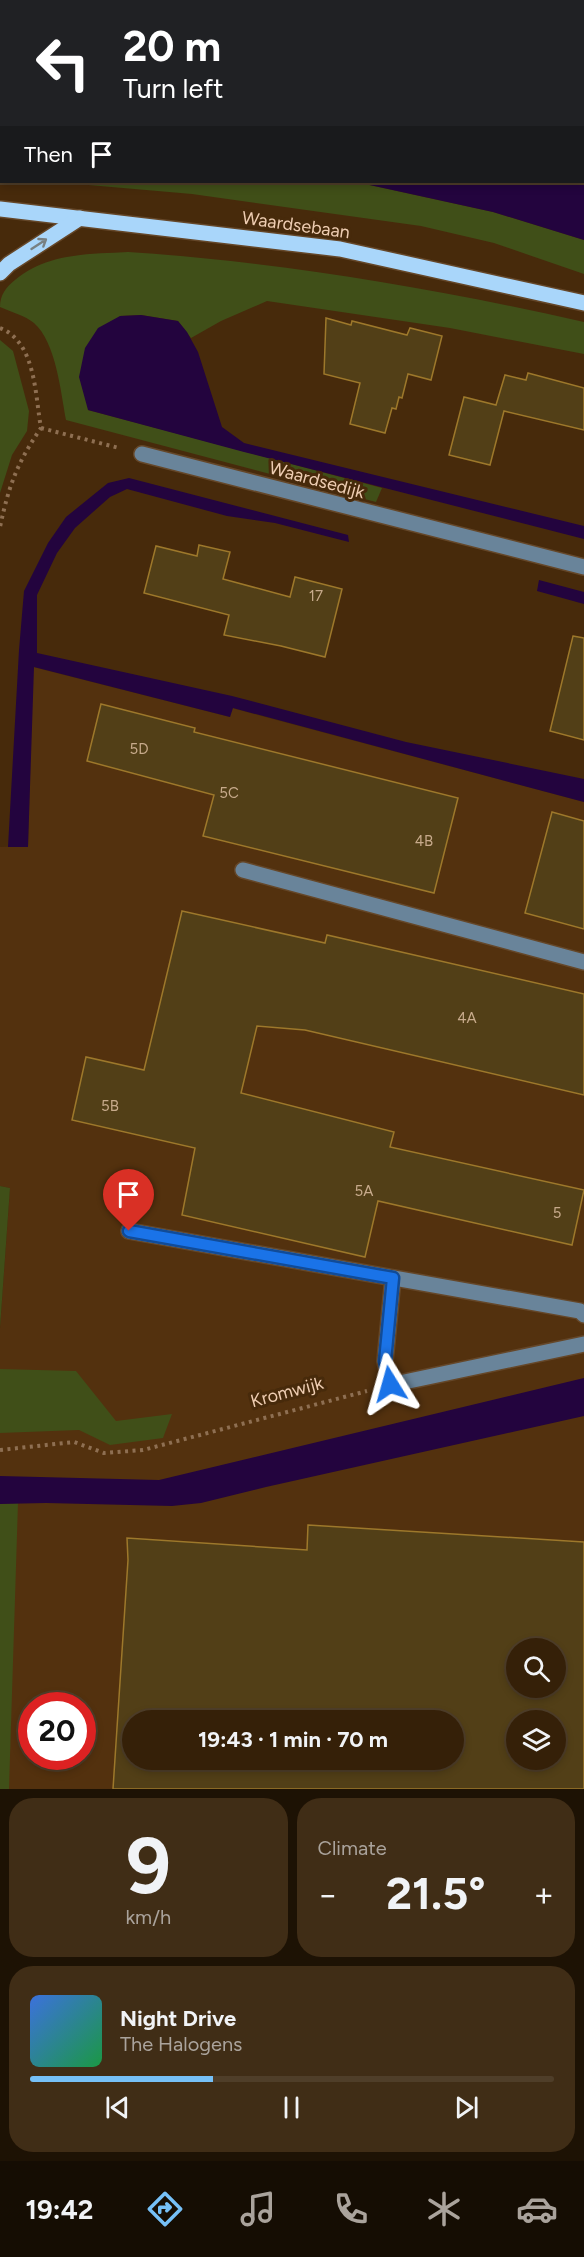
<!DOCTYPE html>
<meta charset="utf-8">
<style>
:root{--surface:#352008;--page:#402d16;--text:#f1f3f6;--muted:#aaa39c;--line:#4f3e29;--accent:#76c0f7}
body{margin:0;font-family:Figtree,sans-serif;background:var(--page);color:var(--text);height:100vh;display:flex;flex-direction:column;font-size:22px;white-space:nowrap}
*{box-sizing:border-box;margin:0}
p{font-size:20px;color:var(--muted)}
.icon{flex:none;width:33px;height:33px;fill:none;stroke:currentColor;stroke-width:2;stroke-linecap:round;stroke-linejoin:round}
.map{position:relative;height:1789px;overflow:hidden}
.side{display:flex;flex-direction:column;gap:9px;padding:9px;background:#1d1204;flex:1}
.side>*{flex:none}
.guide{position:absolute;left:0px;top:0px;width:585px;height:183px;box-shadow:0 3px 9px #0003,0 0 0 2px var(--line);background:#202124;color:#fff;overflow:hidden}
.fabs{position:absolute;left:506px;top:1638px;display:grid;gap:12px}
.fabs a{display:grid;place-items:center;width:60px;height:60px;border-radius:50%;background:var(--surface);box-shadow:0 3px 9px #0003,0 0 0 2px var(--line);font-size:30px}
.speed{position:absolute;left:18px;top:1692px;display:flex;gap:12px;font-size:30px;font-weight:700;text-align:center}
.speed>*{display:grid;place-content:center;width:78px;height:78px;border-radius:50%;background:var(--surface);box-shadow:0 3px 9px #0003,0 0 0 2px var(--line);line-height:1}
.speed .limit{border:9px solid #d22;background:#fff;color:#111}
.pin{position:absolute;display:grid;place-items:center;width:51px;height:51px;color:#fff;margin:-62px -26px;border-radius:50% 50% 50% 0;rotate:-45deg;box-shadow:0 0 6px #0007}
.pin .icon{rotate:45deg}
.me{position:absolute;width:66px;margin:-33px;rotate:352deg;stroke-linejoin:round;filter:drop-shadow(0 0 4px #0008)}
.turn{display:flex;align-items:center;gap:21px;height:126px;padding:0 24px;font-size:27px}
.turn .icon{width:78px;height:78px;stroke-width:2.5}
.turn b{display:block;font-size:42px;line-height:51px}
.then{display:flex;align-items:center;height:57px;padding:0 24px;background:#0003;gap:12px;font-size:22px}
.big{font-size:45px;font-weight:700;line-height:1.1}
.side .card{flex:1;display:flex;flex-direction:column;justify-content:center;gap:9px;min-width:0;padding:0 21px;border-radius:24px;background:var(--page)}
.side .dial{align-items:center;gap:0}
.dial b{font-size:78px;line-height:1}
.song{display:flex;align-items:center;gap:18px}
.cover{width:72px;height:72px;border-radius:9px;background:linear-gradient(135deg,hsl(220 70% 55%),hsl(140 70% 35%))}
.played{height:6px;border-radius:3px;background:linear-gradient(90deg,var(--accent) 35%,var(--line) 35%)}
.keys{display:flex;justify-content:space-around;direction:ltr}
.heat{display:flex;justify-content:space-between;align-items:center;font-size:33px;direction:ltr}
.side .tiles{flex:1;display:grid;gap:9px;grid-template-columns:1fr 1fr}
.card:last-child{grid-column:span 2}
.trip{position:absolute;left:122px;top:1710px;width:342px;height:60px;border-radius:30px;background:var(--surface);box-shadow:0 3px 9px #0003,0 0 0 2px var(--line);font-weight:700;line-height:60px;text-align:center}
.dock{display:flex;height:96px;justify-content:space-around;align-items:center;background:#150d03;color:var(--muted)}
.dock .icon{width:42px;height:42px}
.dock .active{color:var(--accent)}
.dock b{font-size:27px;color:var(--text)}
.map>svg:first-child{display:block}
</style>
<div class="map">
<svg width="584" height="1789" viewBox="0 0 584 1789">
<rect width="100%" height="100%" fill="#472a0b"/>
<path fill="#53310e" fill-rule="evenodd" d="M 33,667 L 230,717 L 232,708 L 584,802 L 584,1789 L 0,1789 L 0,1328 L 10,1188 L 0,1186 L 0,847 L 28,846 ZM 516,1648 L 555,1648 L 555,1688 L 516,1688 ZM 32,1706 L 82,1706 L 82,1756 L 32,1756 ZM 132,1720 L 453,1720 L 453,1760 L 132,1760 ZM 516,1720 L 555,1720 L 555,1760 L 516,1760 Z"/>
<g fill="#404f18">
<polygon points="191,0 291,0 291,2"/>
<polygon points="54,182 356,182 493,212 584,240 584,274 494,243 421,226 192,194"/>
<path d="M 128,252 C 281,262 434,288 584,322 L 584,354 L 450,328 L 267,301 L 221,321 L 191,338 L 178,321 L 141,315 L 120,316 L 88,410 L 382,488 L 376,502 L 66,420 C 61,393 56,342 34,323 C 24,315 11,312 0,307 C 0,295 6,287 15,280 C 47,253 89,254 128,252 Z"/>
<polygon points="0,340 13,351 29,411 27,431 12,455 0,493"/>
<polygon points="0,1186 10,1188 0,1328"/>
<polygon points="0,1369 76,1371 116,1421 172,1414 163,1438 110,1445 79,1430 0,1433"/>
<polygon points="18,1503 9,1789 0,1789 0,1504"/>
</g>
<g fill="#23043e">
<polygon points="68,0 191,0 192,1 69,2"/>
<polygon points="584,130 584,240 493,212 356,182 584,182"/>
<polygon points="141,315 178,321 187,332 198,352 222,427 244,443 584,526 584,539 244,452 88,410 79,377 85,348 98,328 120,316"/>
<polygon points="129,478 348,535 349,542 275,523 227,516 127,489 110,497 75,528 57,553 37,595 37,653 232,696 406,742 584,779 584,802 233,708 230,717 34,667 28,847 8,847 19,650 24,591 48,543 66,517 108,483"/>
<polygon points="539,580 584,592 584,604 537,591"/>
<polygon points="584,1378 584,1416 266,1487 201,1503 172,1506 46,1503 0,1504 0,1476 159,1480"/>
</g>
<g fill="#523f17" stroke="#9d782b" stroke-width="1.5" fill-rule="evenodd">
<polygon points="326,318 351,325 352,321 407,335 410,328 442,336 431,380 408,374 402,398 399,397 396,409 392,408 385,433 350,424 360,383 324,374"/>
<polygon points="528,373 584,388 584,430 504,411 490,465 449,455 464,397 496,405 505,375 526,380"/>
<polygon points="199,545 230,552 223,579 290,597 295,577 342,589 325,657 281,646 224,635 229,615 144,593 156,546 197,556"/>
<polygon points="573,636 584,638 584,740 550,731"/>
<polygon points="101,704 195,728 194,732 458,798 434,893 203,836 214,795 87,761"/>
<polygon points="552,812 584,821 584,929 525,913"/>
<polygon points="182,911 325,943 327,935 584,994 584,1095 305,1030 257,1026 241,1093 394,1132 390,1147 584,1190 572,1245 378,1201 365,1257 182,1215 195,1148 72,1120 86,1057 144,1070"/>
<path d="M 308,1525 L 584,1542 L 584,1789 L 113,1789 L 128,1560 L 127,1538 L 307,1550 ZM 516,1648 L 555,1648 L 555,1688 L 516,1688 ZM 132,1720 L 453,1720 L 453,1760 L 132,1760 ZM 516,1720 L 555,1720 L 555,1760 L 516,1760 Z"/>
</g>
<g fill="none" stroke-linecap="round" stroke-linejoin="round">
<g stroke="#654729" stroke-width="18">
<g id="minor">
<polyline points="142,454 584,567"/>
<polyline points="243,870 584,962"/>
<polyline points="129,1231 580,1311 584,1315"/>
<polyline points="393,1278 385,1361 390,1385 584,1344"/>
</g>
</g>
<g stroke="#654729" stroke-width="18">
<g id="major">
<polyline points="0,209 340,249 584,303"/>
<polyline points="0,273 9,264 80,218"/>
</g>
</g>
<g stroke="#8e6f52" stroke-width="4" stroke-dasharray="3 4.5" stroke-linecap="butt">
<path d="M 0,328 C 36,342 35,395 41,428 C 17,463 9,485 0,527"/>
<polyline points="41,428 119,448"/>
<polyline points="0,1450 74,1442 104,1453 143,1450 367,1391"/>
</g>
<use href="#minor" stroke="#69849a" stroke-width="15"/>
<use href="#major" stroke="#a9d6fa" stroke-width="15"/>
</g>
<defs><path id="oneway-shaft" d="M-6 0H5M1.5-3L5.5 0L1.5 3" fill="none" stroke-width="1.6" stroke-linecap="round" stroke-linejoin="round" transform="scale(1.5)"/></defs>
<use stroke="#788082" href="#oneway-shaft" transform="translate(39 244) rotate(-33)"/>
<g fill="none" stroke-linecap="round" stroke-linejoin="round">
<g stroke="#114b97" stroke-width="15">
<polyline id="route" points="129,1231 393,1278 385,1361 390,1384"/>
</g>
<use href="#route" stroke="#1a73e8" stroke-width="10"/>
</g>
<g text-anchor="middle" stroke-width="6" stroke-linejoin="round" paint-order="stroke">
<g font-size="15" fill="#c7aa8b">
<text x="316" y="601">17</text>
<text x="139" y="754">5D</text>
<text x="229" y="798">5C</text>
<text x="424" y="846">4B</text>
<text x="467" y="1023">4A</text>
<text x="110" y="1111">5B</text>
<text x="364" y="1196">5A</text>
<text x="557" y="1218">5</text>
</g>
<g font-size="18" fill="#eecdb2" stroke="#472a0b">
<text transform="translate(296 225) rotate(8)" y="6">Waardsebaan</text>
<text transform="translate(317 480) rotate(15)" y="6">Waardsedijk</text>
<text transform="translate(287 1392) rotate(-15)" y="6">Kromwijk</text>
</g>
</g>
</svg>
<div class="fabs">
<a><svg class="icon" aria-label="search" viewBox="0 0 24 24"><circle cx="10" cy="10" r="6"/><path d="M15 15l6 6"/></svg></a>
<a><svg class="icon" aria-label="layers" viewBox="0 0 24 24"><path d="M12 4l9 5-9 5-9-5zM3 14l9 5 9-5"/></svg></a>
</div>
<div class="speed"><div class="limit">20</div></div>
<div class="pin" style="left:129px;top:1231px;background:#d93025"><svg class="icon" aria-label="arrive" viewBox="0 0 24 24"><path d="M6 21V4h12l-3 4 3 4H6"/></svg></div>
<svg class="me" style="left:390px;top:1384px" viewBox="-20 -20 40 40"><path d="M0-17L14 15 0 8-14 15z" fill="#1a73e8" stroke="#fff" stroke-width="4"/></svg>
<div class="trip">19:43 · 1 min · 70 m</div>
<div class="guide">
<div class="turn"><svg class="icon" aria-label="left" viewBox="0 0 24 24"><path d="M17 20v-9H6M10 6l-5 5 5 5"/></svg><div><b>20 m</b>Turn left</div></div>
<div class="then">Then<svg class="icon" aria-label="arrive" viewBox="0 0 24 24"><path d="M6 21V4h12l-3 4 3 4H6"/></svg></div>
</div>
</div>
<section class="side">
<div class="tiles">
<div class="card dial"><b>9</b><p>km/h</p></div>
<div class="card"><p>Climate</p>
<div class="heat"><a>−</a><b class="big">21.5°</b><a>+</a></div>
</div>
<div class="card">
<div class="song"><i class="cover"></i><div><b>Night Drive</b><p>The Halogens</p></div></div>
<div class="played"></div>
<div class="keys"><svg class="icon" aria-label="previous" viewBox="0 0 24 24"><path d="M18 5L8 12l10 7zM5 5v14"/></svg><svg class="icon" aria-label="pause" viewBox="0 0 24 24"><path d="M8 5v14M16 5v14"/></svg><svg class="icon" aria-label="next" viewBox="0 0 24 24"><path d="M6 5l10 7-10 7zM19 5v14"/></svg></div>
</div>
</div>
</section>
<nav class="dock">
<b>19:42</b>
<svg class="icon active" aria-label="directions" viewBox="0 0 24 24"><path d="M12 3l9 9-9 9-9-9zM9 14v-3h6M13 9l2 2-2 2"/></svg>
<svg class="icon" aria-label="music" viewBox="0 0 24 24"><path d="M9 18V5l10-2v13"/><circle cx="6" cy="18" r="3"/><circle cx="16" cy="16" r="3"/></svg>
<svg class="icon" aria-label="phone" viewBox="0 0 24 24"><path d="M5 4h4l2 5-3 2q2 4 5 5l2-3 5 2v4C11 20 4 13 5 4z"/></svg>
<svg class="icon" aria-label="climate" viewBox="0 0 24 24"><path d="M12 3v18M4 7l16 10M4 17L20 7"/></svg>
<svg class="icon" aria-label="car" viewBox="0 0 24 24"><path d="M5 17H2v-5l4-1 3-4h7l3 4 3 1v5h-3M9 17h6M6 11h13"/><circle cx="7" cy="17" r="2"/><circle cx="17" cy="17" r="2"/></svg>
</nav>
